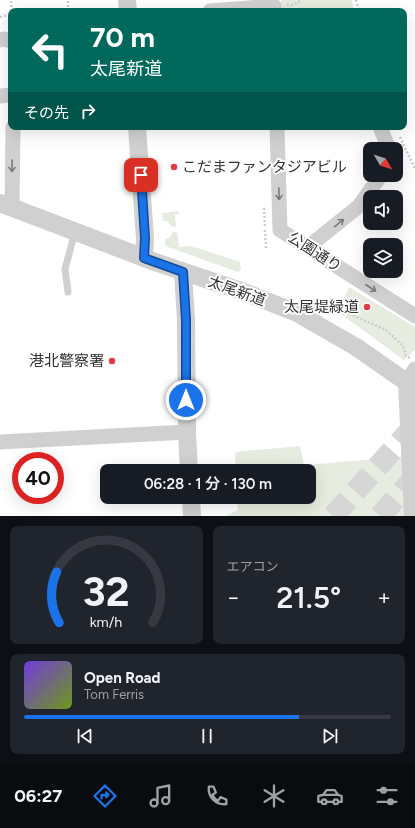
<!DOCTYPE html>
<html lang="ja">
<meta charset="utf-8">
<style>
:root{--surface:#171b24;--page:#20242c;--text:#f1f3f6;--muted:#9ea1a6;--line:#363941;--accent:#1a73e8}
body{margin:0;font-family:Figtree,"Noto Sans JP",sans-serif;background:var(--page);color:var(--text);height:100vh;display:flex;flex-direction:column;font-size:15px;white-space:nowrap}
*{box-sizing:border-box;margin:0}
p{font-size:13px;color:var(--muted)}
.icon{flex:none;width:22px;height:22px;fill:none;stroke:currentColor;stroke-width:2;stroke-linecap:round;stroke-linejoin:round}
.map{position:relative;height:516px;overflow:hidden}
.details{display:flex;flex-direction:column;gap:10px;padding:10px;background:#0d0f14;flex:1}
.details>*{flex:none}
.banner{position:absolute;left:8px;top:8px;width:399px;height:122px;border-radius:8px;box-shadow:0 4px 16px #0002;background:#00695c;color:#fff;overflow:hidden}
.needle{width:26px;rotate:129deg}
.buttons{position:absolute;left:363px;top:142px;display:grid;gap:8px}
.buttons a{display:grid;place-items:center;width:40px;height:40px;border-radius:8px;background:var(--surface);box-shadow:0 4px 16px #0002;font-size:20px}
.speed{position:absolute;left:12px;top:452px;display:flex;gap:8px;font-size:20px;font-weight:700;text-align:center}
.speed>*{display:grid;place-content:center;width:52px;height:52px;border-radius:50%;background:var(--surface);box-shadow:0 4px 16px #0002;line-height:1}
.speed .limit{border:6px solid #d22;background:#fff;color:#111}
.pin{position:absolute;display:grid;place-items:center;width:34px;height:34px;color:#fff;margin:-17px;border-radius:8px;box-shadow:0 2px 6px #0006}
.me{position:absolute;width:44px;margin:-22px;rotate:0deg;stroke-linejoin:round;filter:drop-shadow(0 0 3px #0008)}
.turn{display:flex;align-items:center;gap:14px;height:84px;padding:0 16px;font-size:18px}
.turn .icon{width:52px;height:52px;stroke-width:2.5}
.turn b{display:block;font-size:28px;line-height:34px}
.then{display:flex;align-items:center;height:38px;padding:0 16px;background:#0003;gap:8px;font-size:15px}
.big{font-size:30px;font-weight:600;line-height:1.1}
.details .tile{flex:1;display:flex;flex-direction:column;justify-content:center;gap:6px;min-width:0;padding:0 14px;border-radius:8px;background:var(--page)}
.details .dial{align-items:center;gap:0}
.dial svg{height:104px;overflow:visible;fill:none;stroke:var(--line);stroke-width:7;stroke-linecap:round;text-anchor:middle}
.dial text{fill:var(--text);stroke:none}
.song{display:flex;align-items:center;gap:12px}
.cover{width:48px;height:48px;border-radius:6px;background:linear-gradient(135deg,hsl(260 70% 55%),hsl(80 70% 35%))}
.played{height:4px;border-radius:2px;background:linear-gradient(90deg,var(--accent) 75%,var(--line) 75%)}
.keys{display:flex;justify-content:space-around;direction:ltr}
.heat{display:flex;justify-content:space-between;align-items:center;font-size:22px;direction:ltr}
.details .tiles{flex:1;display:grid;gap:10px;grid-template-columns:1fr 1fr}
.tile:last-child{grid-column:span 2}
.trip{position:absolute;left:100px;top:464px;width:216px;height:40px;border-radius:8px;background:var(--surface);box-shadow:0 4px 16px #0002;font-weight:600;line-height:40px;text-align:center}
.dock{display:flex;height:64px;justify-content:space-around;align-items:center;background:#090b0e;color:var(--muted)}
.dock .icon{width:28px;height:28px}
.dock .selected{color:var(--accent)}
.dock b{font-size:18px;color:var(--text)}
.map>svg:first-child{display:block}
</style>
<div class="map">
<svg width="415" height="516" viewBox="0 0 415 516">
<rect width="100%" height="100%" fill="#fff"/>
<g fill="#e6ecdf">
<polygon points="281,0 352,0 354,11 281,11"/>
<polygon points="179,211 179,214 175,214 176,227 173,227 167,221 163,221 162,213"/>
<polygon points="173,232 177,232 179,247 191,246 240,262 241,269 238,272 168,247 165,245 165,240 170,237"/>
<polygon points="349,287 415,327 415,350 404,360 338,312"/>
<polygon points="300,446 304,465 402,457 407,516 226,516 238,510 237,497 309,497 309,471 236,471 235,452"/>
</g>
<g fill="none" stroke-linecap="round" stroke-linejoin="round">
<g stroke="#d6d6d6" stroke-width="22" stroke-dasharray="22 11" stroke-linecap="butt">
<polyline points="333,516 346,502 415,425"/>
<polyline points="380,516 415,477"/>
</g>
<g stroke="#cdcdcd" stroke-width="2.5" stroke-dasharray="2 2" stroke-linecap="butt">
<polyline points="356,0 359,11"/>
<polyline points="287,5 293,5 302,0"/>
<polyline points="12,11 11,0 12,0"/>
<polyline points="68,11 68,0"/>
<polyline points="0,17 11,14"/>
<polyline points="400,137 415,169"/>
<polyline points="265,226 264,209 266,209"/>
<polyline points="265,230 266,248"/>
<polyline points="335,307 386,330 403,346 406,356 410,358"/>
</g>
<polyline stroke="#d0d0d0" stroke-width="7" points="68,292 65,269 75,232"/>
<g stroke="#d0d0d0" stroke-width="15">
<polyline points="210,11 274,6"/>
<polyline points="0,40 4,39 11,41"/>
<polyline points="0,96 11,95"/>
<polyline points="277,127 280,230 415,316"/>
<polyline points="380,127 389,149"/>
<polyline points="12,208 13,127"/>
<polyline points="308,247 359,206 381,175"/>
<polyline points="407,382 415,369"/>
<polyline points="0,442 187,432"/>
</g>
<g stroke="#d0d0d0" stroke-width="18">
<polyline points="127,0 128,11"/>
<polyline points="137,127 145,238 144,258"/>
<polyline points="0,203 155,262 244,292 297,313 356,347 415,388"/>
<polyline points="183,272 186,320 187,432 189,471"/>
<polyline points="407,382 413,516"/>
<polyline points="191,497 192,516"/>
</g>
</g>
<defs><path id="oneway-shaft" d="M-6 0H5M1.5-3L5.5 0L1.5 3" fill="none" stroke-width="1.6" stroke-linecap="round" stroke-linejoin="round"/></defs>
<g stroke="#7a7a7a">
<use href="#oneway-shaft" transform="translate(12 166) rotate(91)"/>
<use href="#oneway-shaft" transform="translate(279 194) rotate(88)"/>
<use href="#oneway-shaft" transform="translate(339 223) rotate(-39)"/>
<use href="#oneway-shaft" transform="translate(371 288) rotate(33)"/>
</g>
<g fill="none" stroke-linecap="round" stroke-linejoin="round">
<g stroke="#114b97" stroke-width="10">
<polyline id="route" points="141,175 145,238 144,258 183,272 186,320 186,400"/>
</g>
<use href="#route" stroke="#1a73e8" stroke-width="7"/>
</g>
<g fill="#e63946" stroke="#fff" stroke-width="1.5">
<circle cx="174" cy="167" r="4"/>
<circle cx="367" cy="307" r="4"/>
<circle cx="112" cy="361" r="4"/>
</g>
<g text-anchor="middle" stroke-width="4" stroke-linejoin="round" paint-order="stroke">
<g font-size="15" fill="#333" stroke="#fff" text-anchor="end">
<text x="182" y="172" text-anchor="start">こだまファンタジアビル</text>
<text x="359" y="312">太尾堤緑道</text>
<text x="104" y="366">港北警察署</text>
</g>
<g font-size="15" fill="#333" stroke="#fff">
<text transform="translate(315 252) rotate(33)" y="5">公園通り</text>
<text transform="translate(237 291) rotate(20)" y="5">太尾新道</text>
</g>
</g>
</svg>
<div class="buttons">
<a><svg class="needle" viewBox="-14 -14 28 28"><path d="M0-13l5 13h-10z" fill="#e53935"/><path d="M0 13l5-13h-10z" fill="#9ea1a6"/></svg></a>
<a><svg class="icon" aria-label="sound" viewBox="0 0 24 24"><path d="M4 9h4l5-4v14l-5-4H4zM17 9q2 3 0 6"/></svg></a>
<a><svg class="icon" aria-label="layers" viewBox="0 0 24 24"><path d="M12 4l9 5-9 5-9-5zM3 14l9 5 9-5"/></svg></a>
</div>
<div class="speed"><div class="limit">40</div></div>
<div class="pin" style="left:141px;top:175px;background:#d93025"><svg class="icon" aria-label="arrive" viewBox="0 0 24 24"><path d="M6 21V4h12l-3 4 3 4H6"/></svg></div>
<svg class="me" style="left:186px;top:400px" viewBox="-20 -20 40 40"><circle r="17" fill="#1a73e8" stroke="#fff" stroke-width="3"/><path d="M0-11L8 9 0 5-8 9z" fill="#fff"/></svg>
<div class="trip">06:28 · 1 分 · 130 m</div>
<div class="banner">
<div class="turn"><svg class="icon" aria-label="left" viewBox="0 0 24 24"><path d="M17 20v-9H6M10 6l-5 5 5 5"/></svg><div><b>70 m</b>太尾新道</div></div>
<div class="then">その先<svg class="icon" aria-label="right" viewBox="0 0 24 24"><path d="M7 20v-9h11M14 6l5 5-5 5"/></svg></div>
</div>
</div>
<section class="details">
<div class="tiles">
<div class="tile dial"><svg viewBox="0 0 100 80">
<path d="M14 69A42 42 0 1 1 86 69"/>
<path d="M14 69A42 42 0 0 1 12 30" stroke="#1a73e8"/>
<text x="50" y="56" font-size="32" font-weight="700">32</text>
<text x="50" y="72" font-size="11">km/h</text>
</svg></div>
<div class="tile"><p>エアコン</p>
<div class="heat"><a>−</a><b class="big">21.5°</b><a>+</a></div>
</div>
<div class="tile">
<div class="song"><i class="cover"></i><div><b>Open Road</b><p>Tom Ferris</p></div></div>
<div class="played"></div>
<div class="keys"><svg class="icon" aria-label="previous" viewBox="0 0 24 24"><path d="M18 5L8 12l10 7zM5 5v14"/></svg><svg class="icon" aria-label="pause" viewBox="0 0 24 24"><path d="M8 5v14M16 5v14"/></svg><svg class="icon" aria-label="next" viewBox="0 0 24 24"><path d="M6 5l10 7-10 7zM19 5v14"/></svg></div>
</div>
</div>
</section>
<nav class="dock">
<b>06:27</b>
<svg class="icon selected" aria-label="directions" viewBox="0 0 24 24"><path d="M12 3l9 9-9 9-9-9zM9 14v-3h6M13 9l2 2-2 2"/></svg>
<svg class="icon" aria-label="music" viewBox="0 0 24 24"><path d="M9 18V5l10-2v13"/><circle cx="6" cy="18" r="3"/><circle cx="16" cy="16" r="3"/></svg>
<svg class="icon" aria-label="phone" viewBox="0 0 24 24"><path d="M5 4h4l2 5-3 2q2 4 5 5l2-3 5 2v4C11 20 4 13 5 4z"/></svg>
<svg class="icon" aria-label="climate" viewBox="0 0 24 24"><path d="M12 3v18M4 7l16 10M4 17L20 7"/></svg>
<svg class="icon" aria-label="car" viewBox="0 0 24 24"><path d="M5 17H2v-5l4-1 3-4h7l3 4 3 1v5h-3M9 17h6M6 11h13"/><circle cx="7" cy="17" r="2"/><circle cx="17" cy="17" r="2"/></svg>
<svg class="icon" aria-label="filters" viewBox="0 0 24 24"><path d="M4 7h16M4 17h16"/><circle cx="9" cy="7" r="2"/><circle cx="15" cy="17" r="2"/></svg>
</nav>
